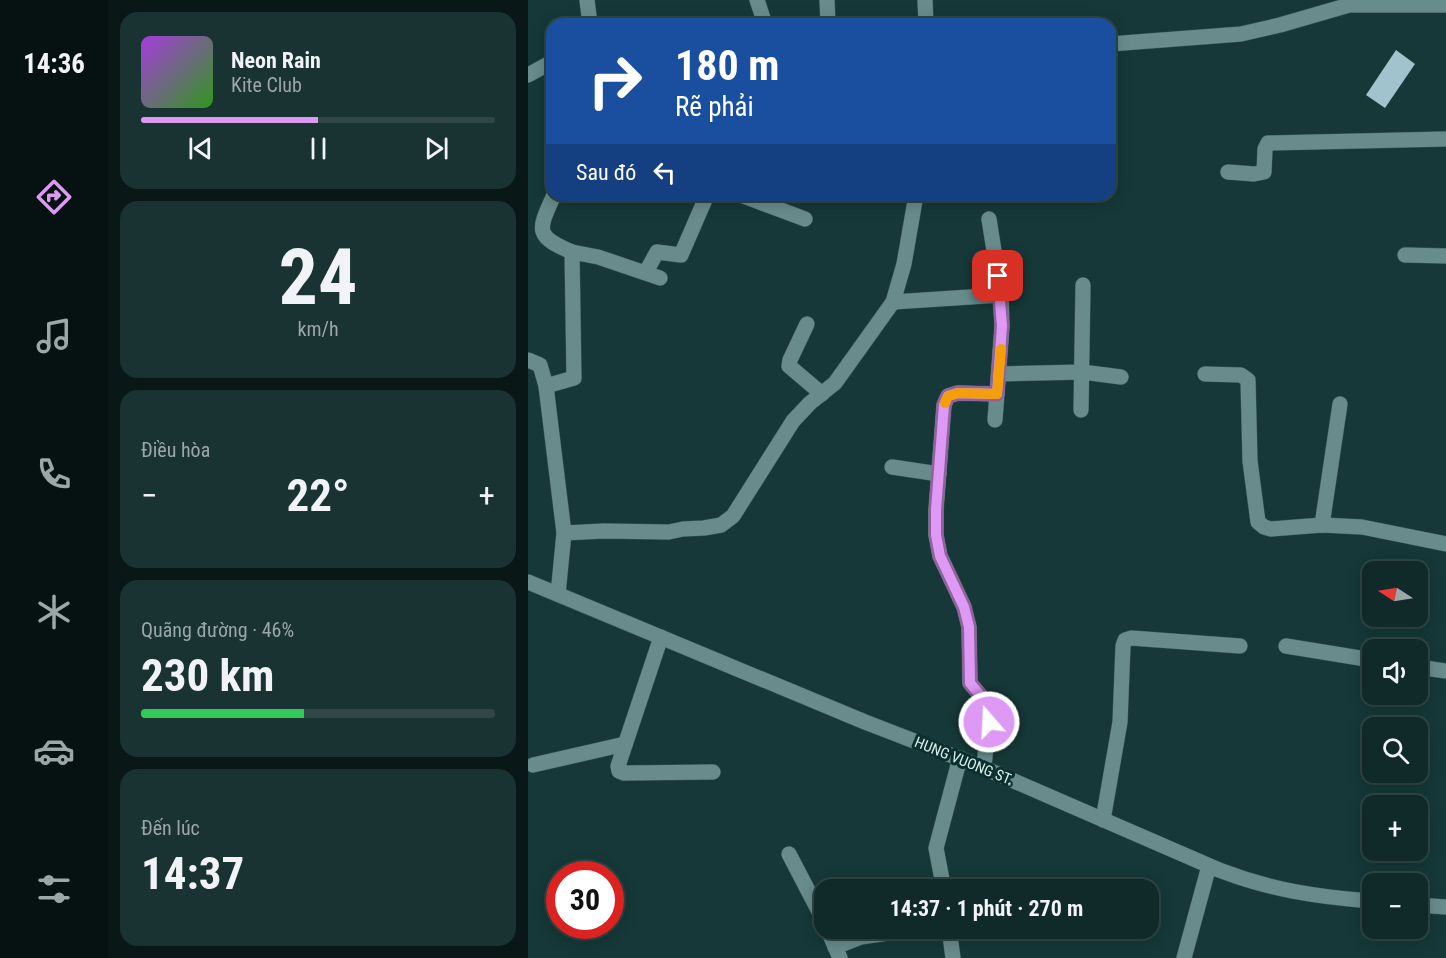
<!DOCTYPE html>
<html lang="vi">
<meta charset="utf-8">
<style>
:root{--surface:#102a2a;--page:#193232;--text:#f1f3f6;--muted:#9ca7a8;--line:#304647;--accent:#dd99f3}
body{margin:0;font-family:"Roboto Condensed",sans-serif;background:var(--page);color:var(--text);height:100vh;display:flex;flex-direction:column;font-size:22px;white-space:nowrap}
*{box-sizing:border-box;margin:0}
p{font-size:20px;color:var(--muted)}
.icon{flex:none;width:33px;height:33px;fill:none;stroke:currentColor;stroke-width:2;stroke-linecap:round;stroke-linejoin:round}
.map{position:relative;flex:1;overflow:hidden}
.sheet{display:flex;flex-direction:column;gap:12px;padding:12px;background:#091717;width:420px}
.sheet>*{flex:none}
.guide{position:absolute;left:18px;top:18px;width:570px;height:183px;border-radius:18px;box-shadow:0 3px 15px #0003,0 0 0 2px var(--line);background:#1a4fa0;color:#fff;overflow:hidden}
.needle{width:39px;rotate:282deg}
.buttons{position:absolute;left:834px;top:561px;display:grid;gap:12px}
.buttons a{display:grid;place-items:center;width:66px;height:66px;border-radius:12px;background:var(--surface);box-shadow:0 3px 15px #0003,0 0 0 2px var(--line);font-size:30px}
.speed{position:absolute;left:18px;top:861px;display:flex;gap:12px;font-size:30px;font-weight:700;text-align:center}
.speed>*{display:grid;place-content:center;width:78px;height:78px;border-radius:50%;background:var(--surface);box-shadow:0 3px 15px #0003,0 0 0 2px var(--line);line-height:1}
.speed .limit{border:9px solid #d22;background:#fff;color:#111}
.pin{position:absolute;display:grid;place-items:center;width:51px;height:51px;color:#fff;margin:-26px;border-radius:12px;box-shadow:0 3px 9px #0006}
.me{position:absolute;width:66px;margin:-33px;rotate:341deg;stroke-linejoin:round;filter:drop-shadow(0 0 4px #0008)}
.turn{display:flex;align-items:center;gap:21px;height:126px;padding:0 30px;font-size:27px}
.turn .icon{width:78px;height:78px;stroke-width:2.5}
.turn b{display:block;font-size:42px;line-height:51px}
.then{display:flex;align-items:center;height:57px;padding:0 30px;background:#0003;gap:12px;font-size:22px}
.big{font-size:45px;font-weight:700;line-height:1.1}
.sheet .card{flex:1;display:flex;flex-direction:column;justify-content:center;gap:9px;min-width:0;padding:0 21px;border-radius:18px;background:var(--page)}
.sheet .dial{align-items:center;gap:0}
.dial b{font-size:78px;line-height:1}
.song{display:flex;align-items:center;gap:18px}
.cover{width:72px;height:72px;border-radius:9px;background:linear-gradient(135deg,hsl(280 70% 55%),hsl(110 70% 35%))}
.played{height:6px;border-radius:3px;background:linear-gradient(90deg,var(--accent) 50%,var(--line) 50%)}
.keys{display:flex;justify-content:space-around;direction:ltr}
.heat{display:flex;justify-content:space-between;align-items:center;font-size:33px;direction:ltr}
.charge{height:9px;border-radius:4px;background:linear-gradient(90deg,#34c759 46%,var(--line) 0)}
.trip{position:absolute;left:286px;top:879px;width:345px;height:60px;border-radius:18px;background:var(--surface);box-shadow:0 3px 15px #0003,0 0 0 2px var(--line);font-weight:700;line-height:60px;text-align:center}
main{display:flex;flex:1;min-height:0}
.tabs{display:flex;flex-direction:column;width:108px;justify-content:space-around;align-items:center;background:#061111;color:var(--muted)}
.tabs .icon{width:42px;height:42px}
.tabs .selected{color:var(--accent)}
.tabs b{font-size:27px;color:var(--text)}
.map>svg:first-child{display:block}
</style>
<main>
<nav class="tabs">
<b>14:36</b>
<svg class="icon selected" aria-label="directions" viewBox="0 0 24 24"><path d="M12 3l9 9-9 9-9-9zM9 14v-3h6M13 9l2 2-2 2"/></svg>
<svg class="icon" aria-label="music" viewBox="0 0 24 24"><path d="M9 18V5l10-2v13"/><circle cx="6" cy="18" r="3"/><circle cx="16" cy="16" r="3"/></svg>
<svg class="icon" aria-label="phone" viewBox="0 0 24 24"><path d="M5 4h4l2 5-3 2q2 4 5 5l2-3 5 2v4C11 20 4 13 5 4z"/></svg>
<svg class="icon" aria-label="climate" viewBox="0 0 24 24"><path d="M12 3v18M4 7l16 10M4 17L20 7"/></svg>
<svg class="icon" aria-label="car" viewBox="0 0 24 24"><path d="M5 17H2v-5l4-1 3-4h7l3 4 3 1v5h-3M9 17h6M6 11h13"/><circle cx="7" cy="17" r="2"/><circle cx="17" cy="17" r="2"/></svg>
<svg class="icon" aria-label="filters" viewBox="0 0 24 24"><path d="M4 7h16M4 17h16"/><circle cx="9" cy="7" r="2"/><circle cx="15" cy="17" r="2"/></svg>
</nav>
<section class="sheet">
<div class="card">
<div class="song"><i class="cover"></i><div><b>Neon Rain</b><p>Kite Club</p></div></div>
<div class="played"></div>
<div class="keys"><svg class="icon" aria-label="previous" viewBox="0 0 24 24"><path d="M18 5L8 12l10 7zM5 5v14"/></svg><svg class="icon" aria-label="pause" viewBox="0 0 24 24"><path d="M8 5v14M16 5v14"/></svg><svg class="icon" aria-label="next" viewBox="0 0 24 24"><path d="M6 5l10 7-10 7zM19 5v14"/></svg></div>
</div>
<div class="card dial"><b>24</b><p>km/h</p></div>
<div class="card"><p>Điều hòa</p>
<div class="heat"><a>−</a><b class="big">22°</b><a>+</a></div>
</div>
<div class="card"><p>Quãng đường · 46%</p><b class="big">230 km</b><div class="charge"></div></div>
<div class="card"><p>Đến lúc</p><b class="big">14:37</b></div>
</section>
<div class="map">
<svg width="918" height="958" viewBox="0 0 918 958">
<rect width="100%" height="100%" fill="#163838"/>
<polygon fill="#a1c3ce" points="868,50 887,64 857,108 838,95"/>
<g fill="none" stroke-linecap="round" stroke-linejoin="round">
<g stroke="#395555" stroke-width="16">
<g id="minor">
<polyline points="59,0 62,24"/>
<polyline points="229,0 237,24"/>
<polyline points="299,0 300,24"/>
<polyline points="397,0 398,24"/>
<polyline points="582,44 713,34 752,25 821,5 918,5"/>
<polyline points="0,75 22,63"/>
<polyline points="700,172 726,174 736,172 737,149 740,143 918,139"/>
<polyline points="213,195 277,219"/>
<polyline points="461,219 473,295 474,326 467,420"/>
<polyline points="44,252 70,257 132,278"/>
<polyline points="877,255 918,256"/>
<polyline points="118,272 129,252 153,255 179,195"/>
<polyline points="365,302 473,295"/>
<polyline points="279,324 262,360 261,366 294,394"/>
<polyline points="0,360 12,365 18,386 36,533 30,594"/>
<polyline points="472,374 554,372 593,377"/>
<polyline points="677,374 713,375 720,380 722,461 730,522 736,527 743,529 794,525 834,527 918,544"/>
<path d="M 18,386 L 46,378 L 44,252 C 6,236 10,230 26,195"/>
<polyline points="553,410 555,285"/>
<polyline points="364,467 411,474"/>
<polyline points="794,525 812,404"/>
<polyline points="36,533 75,531 141,532 155,529 176,528 193,525 205,516 265,421 282,403 307,383 365,302 376,264 388,195"/>
<path d="M 0,582 L 337,722 L 456,768 L 691,870 C 743,890 789,897 844,901"/>
<polyline points="133,637 90,766 91,771 96,773 185,772"/>
<polyline points="758,646 844,660"/>
<polyline points="890,667 918,671"/>
<polyline points="5,765 97,744"/>
<polyline points="456,768 461,712 457,701 442,683 441,627 436,607 412,556 408,535 408,510 416,405 420,396 430,393 469,394"/>
<polyline points="575,820 592,722 595,646 597,640 603,638 712,646"/>
<polyline points="261,854 297,923"/>
<polyline points="416,890 408,848 432,758"/>
<polyline points="890,905 918,907"/>
<polyline points="299,928 312,958"/>
<polyline points="421,928 425,958"/>
<polyline points="307,947 333,937 367,932"/>
<polyline points="656,958 681,866"/>
</g>
</g>
<use href="#minor" stroke="#688b8b" stroke-width="15"/>
</g>
<g fill="none" stroke-linecap="round" stroke-linejoin="round">
<g stroke="#90639e" stroke-width="15">
<polyline id="route" points="461,722 461,712 457,701 442,683 441,627 436,607 412,556 408,535 408,510 416,405 420,396 430,393 469,394 474,326 470,276"/>
</g>
<use href="#route" stroke="#dd99f3" stroke-width="10"/>
<polyline stroke="#f59e0b" stroke-width="10" points="417,403 420,396 430,393 469,394 473,349"/>
</g>
<g text-anchor="middle" stroke-width="6" stroke-linejoin="round" paint-order="stroke">
<g font-size="15" fill="#dbeded" stroke="#0b2e2e">
<text transform="translate(436 761) rotate(22)" y="5">HUNG VUONG ST.</text>
</g>
</g>
</svg>
<div class="buttons">
<a><svg class="needle" viewBox="-14 -14 28 28"><path d="M0-13l5 13h-10z" fill="#e53935"/><path d="M0 13l5-13h-10z" fill="#9ca7a8"/></svg></a>
<a><svg class="icon" aria-label="sound" viewBox="0 0 24 24"><path d="M4 9h4l5-4v14l-5-4H4zM17 9q2 3 0 6"/></svg></a>
<a><svg class="icon" aria-label="search" viewBox="0 0 24 24"><circle cx="10" cy="10" r="6"/><path d="M15 15l6 6"/></svg></a>
<a>+</a>
<a>−</a>
</div>
<div class="speed"><div class="limit">30</div></div>
<div class="pin" style="left:470px;top:276px;background:#d93025"><svg class="icon" aria-label="arrive" viewBox="0 0 24 24"><path d="M6 21V4h12l-3 4 3 4H6"/></svg></div>
<svg class="me" style="left:461px;top:722px" viewBox="-20 -20 40 40"><circle r="17" fill="#dd99f3" stroke="#fff" stroke-width="3"/><path d="M0-11L8 9 0 5-8 9z" fill="#fff"/></svg>
<div class="trip">14:37 · 1 phút · 270 m</div>
<div class="guide">
<div class="turn"><svg class="icon" aria-label="right" viewBox="0 0 24 24"><path d="M7 20v-9h11M14 6l5 5-5 5"/></svg><div><b>180 m</b>Rẽ phải</div></div>
<div class="then">Sau đó<svg class="icon" aria-label="left" viewBox="0 0 24 24"><path d="M17 20v-9H6M10 6l-5 5 5 5"/></svg></div>
</div>
</div>
</main>
